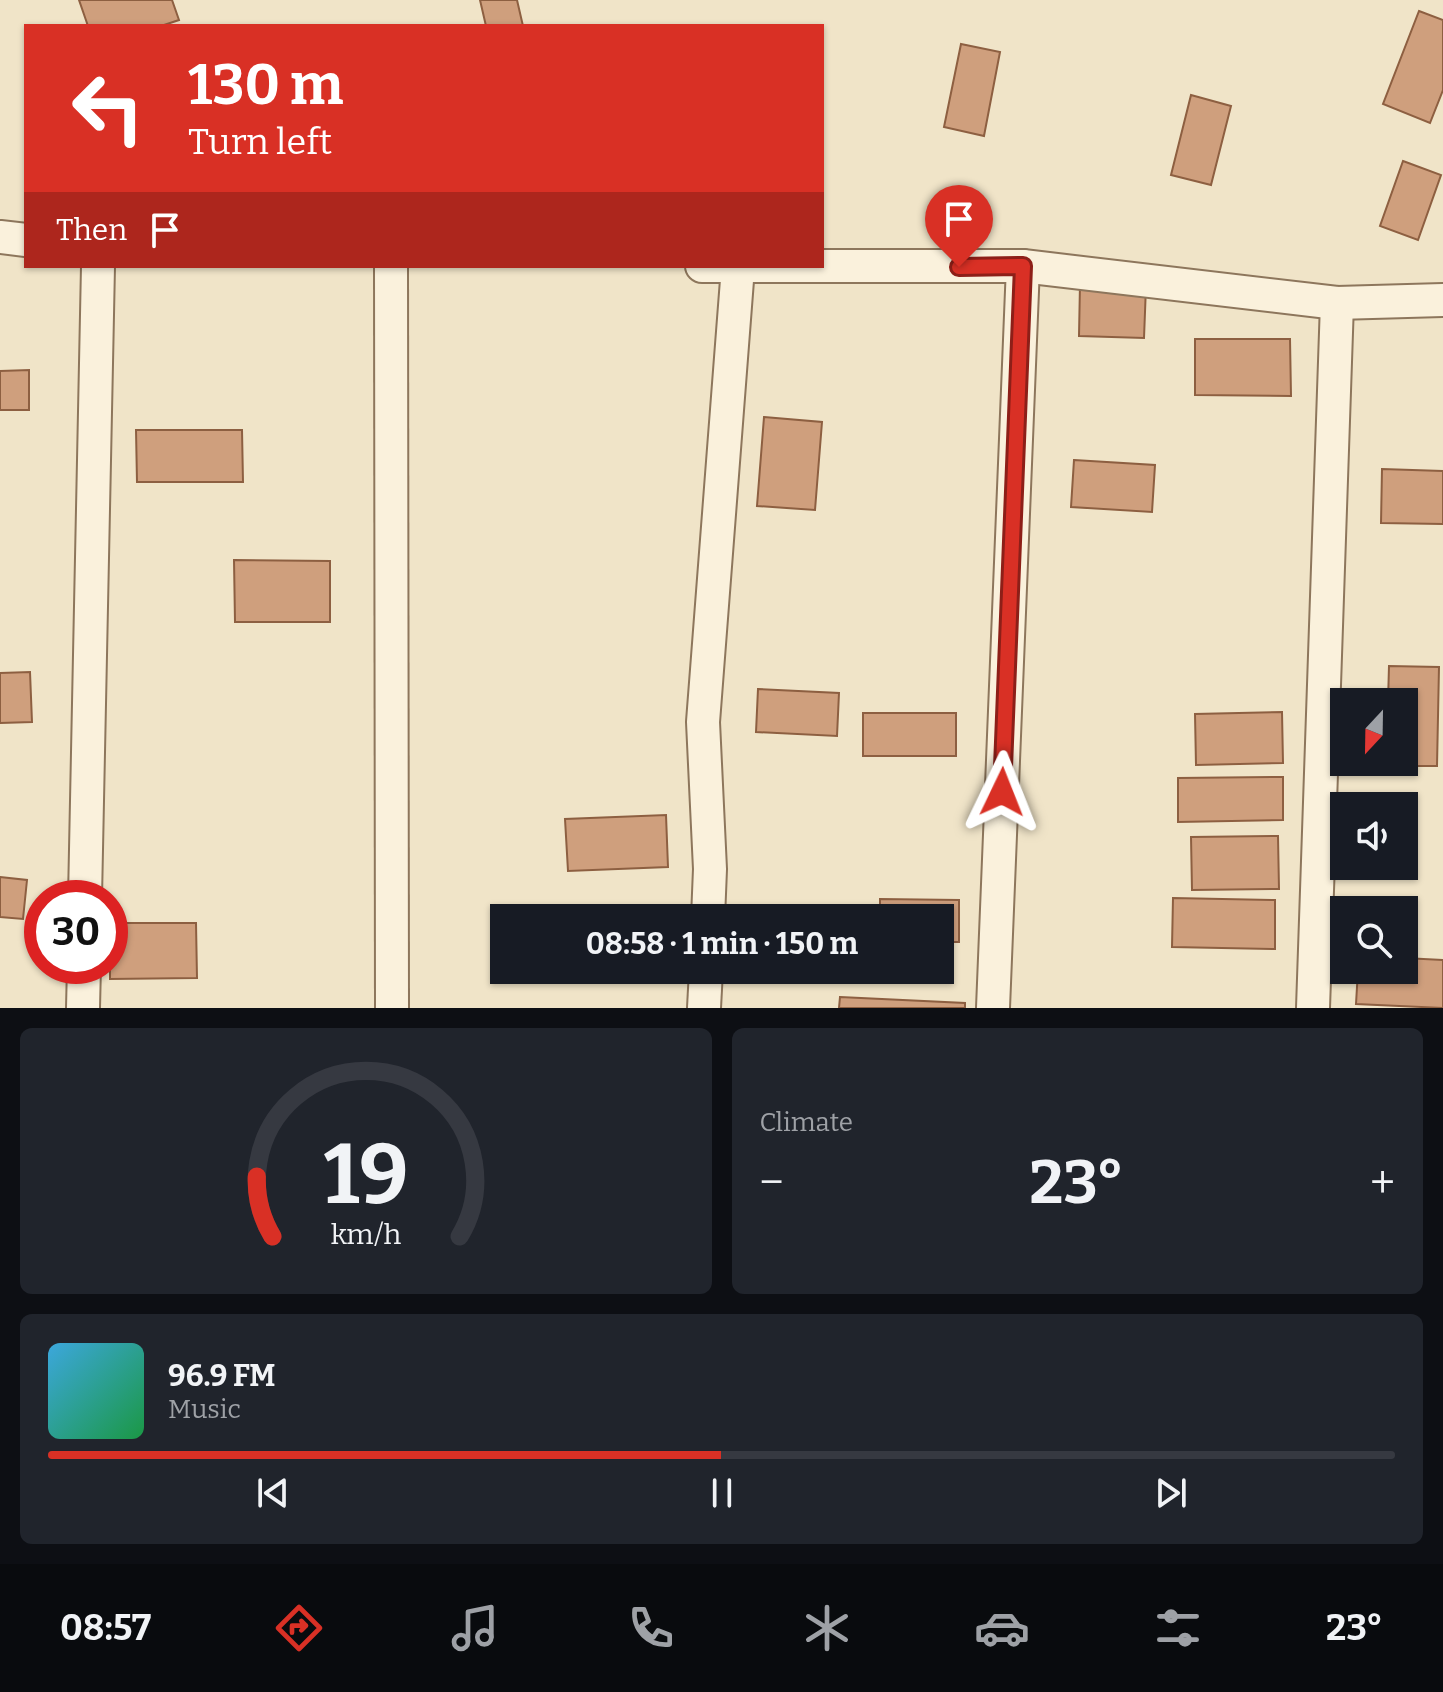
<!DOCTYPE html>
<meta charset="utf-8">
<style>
:root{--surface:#171b24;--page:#20242c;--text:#f1f3f6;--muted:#9ea1a6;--line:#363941;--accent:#d93025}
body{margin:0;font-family:Bitter,serif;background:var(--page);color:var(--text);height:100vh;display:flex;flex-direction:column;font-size:30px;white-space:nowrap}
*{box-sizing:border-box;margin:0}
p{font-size:26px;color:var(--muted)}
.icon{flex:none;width:44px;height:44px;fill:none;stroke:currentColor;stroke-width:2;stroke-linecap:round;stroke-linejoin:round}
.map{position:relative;height:1008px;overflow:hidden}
.panel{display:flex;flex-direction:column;gap:20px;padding:20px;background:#0d0f14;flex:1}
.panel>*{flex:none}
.top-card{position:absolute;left:24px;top:24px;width:800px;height:244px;border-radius:0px;box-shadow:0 2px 6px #0004;background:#d93025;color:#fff;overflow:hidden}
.needle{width:52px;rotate:202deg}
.controls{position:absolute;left:1330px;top:688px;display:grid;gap:16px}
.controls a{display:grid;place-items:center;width:88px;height:88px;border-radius:0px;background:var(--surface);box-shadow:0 2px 6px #0004;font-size:40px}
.speed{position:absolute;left:24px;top:880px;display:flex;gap:16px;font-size:40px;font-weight:700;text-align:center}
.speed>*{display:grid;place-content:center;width:104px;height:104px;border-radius:50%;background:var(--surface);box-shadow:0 2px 6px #0004;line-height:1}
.speed .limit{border:12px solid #d22;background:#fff;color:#111}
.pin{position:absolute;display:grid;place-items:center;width:68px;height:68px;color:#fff;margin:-82px -34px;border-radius:50% 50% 50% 0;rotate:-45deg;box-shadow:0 0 8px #0007}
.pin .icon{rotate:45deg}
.me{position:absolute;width:88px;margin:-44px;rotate:2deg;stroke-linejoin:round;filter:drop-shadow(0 0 6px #0008)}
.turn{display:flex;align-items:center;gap:28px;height:168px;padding:0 32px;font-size:36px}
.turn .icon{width:104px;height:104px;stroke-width:2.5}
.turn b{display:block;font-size:56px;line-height:68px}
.then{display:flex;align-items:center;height:76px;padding:0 32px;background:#0003;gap:16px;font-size:30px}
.big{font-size:60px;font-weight:700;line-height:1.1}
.panel .card{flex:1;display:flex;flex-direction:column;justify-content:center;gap:12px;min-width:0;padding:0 28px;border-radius:12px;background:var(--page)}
.panel .dial{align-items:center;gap:0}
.dial svg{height:208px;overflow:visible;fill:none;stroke:var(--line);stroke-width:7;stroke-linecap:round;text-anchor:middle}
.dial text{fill:var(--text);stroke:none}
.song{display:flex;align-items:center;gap:24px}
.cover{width:96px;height:96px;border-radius:12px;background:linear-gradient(135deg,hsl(200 70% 55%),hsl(140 70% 35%))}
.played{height:8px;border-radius:4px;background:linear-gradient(90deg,var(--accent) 50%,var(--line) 50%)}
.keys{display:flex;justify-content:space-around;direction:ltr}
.heat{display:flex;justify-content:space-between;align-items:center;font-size:44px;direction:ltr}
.panel .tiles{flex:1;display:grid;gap:20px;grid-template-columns:1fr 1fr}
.card:last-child{grid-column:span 2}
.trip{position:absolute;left:490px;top:904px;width:464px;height:80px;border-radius:0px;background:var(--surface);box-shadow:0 2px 6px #0004;font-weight:700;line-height:80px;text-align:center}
.tab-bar{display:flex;height:128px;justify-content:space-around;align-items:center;background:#090b0e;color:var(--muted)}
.tab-bar .icon{width:56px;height:56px}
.tab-bar .current{color:var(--accent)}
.tab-bar b{font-size:36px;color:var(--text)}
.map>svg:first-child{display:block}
</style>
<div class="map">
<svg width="1443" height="1008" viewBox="0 0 1443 1008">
<rect width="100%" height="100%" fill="#f0e4c8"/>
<g fill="#cf9f7d" stroke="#8d5f41" stroke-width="2">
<polygon points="79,0 172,0 179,20 161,26 88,26"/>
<polygon points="480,0 517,0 523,26 486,26"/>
<polygon points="1419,11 1443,20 1443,90 1430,123 1383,104"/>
<polygon points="961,44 1000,52 984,136 944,127"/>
<polygon points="1191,95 1231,106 1211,185 1171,175"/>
<polygon points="1403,161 1441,175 1418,240 1380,226"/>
<polygon points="1080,284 1146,286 1144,338 1079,336"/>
<polygon points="1195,339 1290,339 1291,396 1195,395"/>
<polygon points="29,370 29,410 0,410 0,371"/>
<polygon points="764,417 822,422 815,510 757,506"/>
<polygon points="136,430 242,430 243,482 137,482"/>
<polygon points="1074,460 1155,465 1152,512 1071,507"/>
<polygon points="1382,469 1443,471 1443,524 1381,523"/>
<polygon points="234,560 330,561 330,622 235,622"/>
<polygon points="1389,666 1439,667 1437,766 1387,766 1388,762 1404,762 1404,702 1388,702"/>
<polygon points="30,672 32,722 0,723 0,673"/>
<polygon points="758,689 839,693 837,736 756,732"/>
<polygon points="1282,712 1283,763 1196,765 1195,714"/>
<rect x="863" y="713" width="93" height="43"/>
<polygon points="1283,777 1283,820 1178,822 1178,778"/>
<polygon points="666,815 668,867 568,871 565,819"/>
<polygon points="1278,836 1279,889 1192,890 1191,837"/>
<polygon points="0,877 27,880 23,919 0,917"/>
<polygon points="1173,898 1275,900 1275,949 1172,947"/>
<polygon points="880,899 959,900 959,942 940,942 940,918 880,918"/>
<polygon points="110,923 196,923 197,978 110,979"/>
<polygon points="1404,958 1443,960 1443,1008 1356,1004 1358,970 1404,970"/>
<polygon points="840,997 965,1003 965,1008 839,1008"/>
</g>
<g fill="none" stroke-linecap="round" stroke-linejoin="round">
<g stroke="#8d765c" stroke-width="36">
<g id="street">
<polyline points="0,237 26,240"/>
<polyline points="391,266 392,1008"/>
<polyline points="702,266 1023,266 1337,303 1443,300"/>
<polyline points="85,898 98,266"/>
<polyline points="708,918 710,869 703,722 738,267"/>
<polyline points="83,1008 84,966"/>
<polyline points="704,1008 706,970"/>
<polyline points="993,1008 1023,266"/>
<polyline points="1313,1008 1337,303"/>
</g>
</g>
<use href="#street" stroke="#faf1dc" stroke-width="32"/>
</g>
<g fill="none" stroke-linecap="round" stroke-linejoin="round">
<g stroke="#8d1f18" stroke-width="20">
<polyline id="route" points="959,267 1023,266 1002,792"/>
</g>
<use href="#route" stroke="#d93025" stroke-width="14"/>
</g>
</svg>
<div class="controls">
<a><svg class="needle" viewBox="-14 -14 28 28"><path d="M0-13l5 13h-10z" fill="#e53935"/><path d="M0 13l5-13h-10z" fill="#9ea1a6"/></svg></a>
<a><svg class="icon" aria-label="sound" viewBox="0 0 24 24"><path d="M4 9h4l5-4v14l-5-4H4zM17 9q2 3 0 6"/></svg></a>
<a><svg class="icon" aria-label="search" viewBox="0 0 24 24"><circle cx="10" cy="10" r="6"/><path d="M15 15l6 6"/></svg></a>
</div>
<div class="speed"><div class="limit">30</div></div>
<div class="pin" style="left:959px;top:267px;background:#d93025"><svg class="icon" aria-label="arrive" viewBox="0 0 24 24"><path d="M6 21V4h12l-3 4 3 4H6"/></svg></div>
<svg class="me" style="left:1002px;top:792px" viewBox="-20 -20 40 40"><path d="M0-17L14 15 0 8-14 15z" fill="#d93025" stroke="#fff" stroke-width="4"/></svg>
<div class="trip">08:58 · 1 min · 150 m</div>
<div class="top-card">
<div class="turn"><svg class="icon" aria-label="left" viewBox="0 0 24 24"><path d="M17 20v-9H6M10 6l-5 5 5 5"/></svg><div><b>130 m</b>Turn left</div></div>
<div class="then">Then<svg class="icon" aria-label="arrive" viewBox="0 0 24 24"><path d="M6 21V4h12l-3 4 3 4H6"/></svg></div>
</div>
</div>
<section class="panel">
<div class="tiles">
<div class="card dial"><svg viewBox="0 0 100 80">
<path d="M14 69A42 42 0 1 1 86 69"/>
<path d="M14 69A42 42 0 0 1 8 46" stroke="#d93025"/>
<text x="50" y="56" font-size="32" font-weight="700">19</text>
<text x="50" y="72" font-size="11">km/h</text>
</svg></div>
<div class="card"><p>Climate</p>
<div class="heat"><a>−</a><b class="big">23°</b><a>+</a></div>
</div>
<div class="card">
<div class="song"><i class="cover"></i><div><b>96.9 FM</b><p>Music</p></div></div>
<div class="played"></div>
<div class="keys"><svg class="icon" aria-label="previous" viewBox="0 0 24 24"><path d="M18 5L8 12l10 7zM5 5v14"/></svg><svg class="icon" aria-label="pause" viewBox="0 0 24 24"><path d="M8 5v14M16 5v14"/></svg><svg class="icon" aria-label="next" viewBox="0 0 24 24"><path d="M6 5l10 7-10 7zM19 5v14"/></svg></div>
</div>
</div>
</section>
<nav class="tab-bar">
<b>08:57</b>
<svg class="icon current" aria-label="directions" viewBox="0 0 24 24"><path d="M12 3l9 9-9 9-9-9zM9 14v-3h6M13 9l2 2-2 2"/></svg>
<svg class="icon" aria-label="music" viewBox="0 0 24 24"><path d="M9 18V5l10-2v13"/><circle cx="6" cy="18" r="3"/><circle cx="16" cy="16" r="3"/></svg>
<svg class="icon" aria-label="phone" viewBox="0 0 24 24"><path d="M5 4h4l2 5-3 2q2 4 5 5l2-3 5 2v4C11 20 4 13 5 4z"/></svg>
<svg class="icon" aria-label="climate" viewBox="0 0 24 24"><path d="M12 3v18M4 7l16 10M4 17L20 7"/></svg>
<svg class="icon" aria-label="car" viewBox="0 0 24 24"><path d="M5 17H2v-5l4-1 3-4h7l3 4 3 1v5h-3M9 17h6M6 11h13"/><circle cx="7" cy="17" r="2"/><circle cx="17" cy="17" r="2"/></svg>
<svg class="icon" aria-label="filters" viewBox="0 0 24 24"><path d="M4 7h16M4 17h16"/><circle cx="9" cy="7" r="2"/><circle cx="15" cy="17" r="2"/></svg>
<b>23°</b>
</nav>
